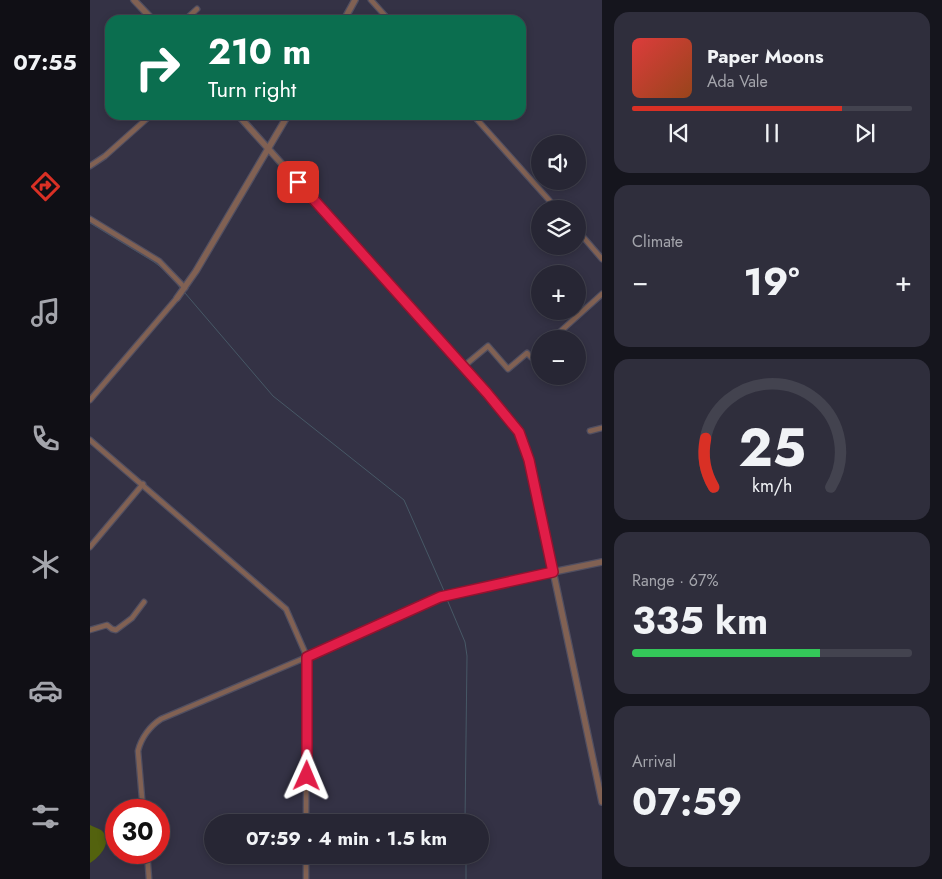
<!DOCTYPE html>
<meta charset="utf-8">
<style>
:root{--surface:#272634;--page:#2f2e3c;--text:#f1f3f6;--muted:#a4a5ac;--line:#43434f;--accent:#d93025}
body{margin:0;font-family:Jost,sans-serif;background:var(--page);color:var(--text);height:100vh;display:flex;flex-direction:column;font-size:19px;white-space:nowrap}
*{box-sizing:border-box;margin:0}
p{font-size:16px;color:var(--muted)}
.icon{flex:none;width:28px;height:28px;fill:none;stroke:currentColor;stroke-width:2;stroke-linecap:round;stroke-linejoin:round}
.map{position:relative;flex:1;overflow:hidden}
.side{display:flex;flex-direction:column;gap:12px;padding:12px;background:#15151d;width:340px}
.side>*{flex:none}
.top-card{position:absolute;left:15px;top:15px;width:421px;height:105px;border-radius:15px;box-shadow:0 2px 8px #0003,0 0 0 1px var(--line);background:#0b6e4f;color:#fff;overflow:hidden}
.tools{position:absolute;left:441px;top:135px;display:grid;gap:10px}
.tools a{display:grid;place-items:center;width:55px;height:55px;border-radius:50%;background:var(--surface);box-shadow:0 2px 8px #0003,0 0 0 1px var(--line);font-size:25px}
.speed{position:absolute;left:15px;top:799px;display:flex;gap:10px;font-size:25px;font-weight:700;text-align:center}
.speed>*{display:grid;place-content:center;width:65px;height:65px;border-radius:50%;background:var(--surface);box-shadow:0 2px 8px #0003,0 0 0 1px var(--line);line-height:1}
.speed .limit{border:8px solid #d22;background:#fff;color:#111}
.pin{position:absolute;display:grid;place-items:center;width:42px;height:42px;color:#fff;margin:-21px;border-radius:10px;box-shadow:0 2px 8px #0006}
.me{position:absolute;width:55px;margin:-28px;rotate:1deg;stroke-linejoin:round;filter:drop-shadow(0 0 4px #0008)}
.turn{display:flex;align-items:center;gap:18px;height:105px;padding:0 20px;font-size:22px}
.turn .icon{width:65px;height:65px;stroke-width:2.5}
.turn b{display:block;font-size:35px;line-height:42px}
.big{font-size:38px;font-weight:700;line-height:1.1}
.side .card{flex:1;display:flex;flex-direction:column;justify-content:center;gap:8px;min-width:0;padding:0 18px;border-radius:15px;background:var(--page)}
.side .dial{align-items:center;gap:0}
.dial svg{height:130px;overflow:visible;fill:none;stroke:var(--line);stroke-width:7;stroke-linecap:round;text-anchor:middle}
.dial text{fill:var(--text);stroke:none}
.song{display:flex;align-items:center;gap:15px}
.cover{width:60px;height:60px;border-radius:8px;background:linear-gradient(135deg,hsl(0 70% 55%),hsl(20 70% 35%))}
.played{height:5px;border-radius:2px;background:linear-gradient(90deg,var(--accent) 75%,var(--line) 75%)}
.keys{display:flex;justify-content:space-around;direction:ltr}
.heat{display:flex;justify-content:space-between;align-items:center;font-size:28px;direction:ltr}
.charge{height:8px;border-radius:4px;background:linear-gradient(90deg,#34c759 67%,var(--line) 0)}
.trip{position:absolute;left:114px;top:814px;width:285px;height:50px;border-radius:25px;background:var(--surface);box-shadow:0 2px 8px #0003,0 0 0 1px var(--line);font-weight:700;line-height:50px;text-align:center}
main{display:flex;flex:1;min-height:0}
.dock{display:flex;flex-direction:column;width:90px;justify-content:space-around;align-items:center;background:#100f15;color:var(--muted)}
.dock .icon{width:35px;height:35px}
.dock .selected{color:var(--accent)}
.dock b{font-size:22px;color:var(--text)}
.map>svg:first-child{display:block}
</style>
<main>
<nav class="dock">
<b>07:55</b>
<svg class="icon selected" aria-label="directions" viewBox="0 0 24 24"><path d="M12 3l9 9-9 9-9-9zM9 14v-3h6M13 9l2 2-2 2"/></svg>
<svg class="icon" aria-label="music" viewBox="0 0 24 24"><path d="M9 18V5l10-2v13"/><circle cx="6" cy="18" r="3"/><circle cx="16" cy="16" r="3"/></svg>
<svg class="icon" aria-label="phone" viewBox="0 0 24 24"><path d="M5 4h4l2 5-3 2q2 4 5 5l2-3 5 2v4C11 20 4 13 5 4z"/></svg>
<svg class="icon" aria-label="climate" viewBox="0 0 24 24"><path d="M12 3v18M4 7l16 10M4 17L20 7"/></svg>
<svg class="icon" aria-label="car" viewBox="0 0 24 24"><path d="M5 17H2v-5l4-1 3-4h7l3 4 3 1v5h-3M9 17h6M6 11h13"/><circle cx="7" cy="17" r="2"/><circle cx="17" cy="17" r="2"/></svg>
<svg class="icon" aria-label="filters" viewBox="0 0 24 24"><path d="M4 7h16M4 17h16"/><circle cx="9" cy="7" r="2"/><circle cx="15" cy="17" r="2"/></svg>
</nav>
<div class="map">
<svg width="512" height="879" viewBox="0 0 512 879">
<rect width="100%" height="100%" fill="#343245"/>
<path fill="#53620e" d="M 0,825 C 3,827 8,828 11,830 C 24,841 10,857 0,863 Z"/>
<g fill="none" stroke-linecap="round" stroke-linejoin="round">
<g stroke="#475866" stroke-width="1">
<polyline points="0,223 64,262 76,271"/>
<polyline points="81,276 91,289"/>
<polyline points="95,293 183,396 314,500 355,593"/>
<polyline points="356,597 375,642 377,656 375,822"/>
<polyline points="376,855 376,879"/>
</g>
<g stroke="#514f61" stroke-width="7">
<g id="minor">
<polyline points="281,0 299,20"/>
<polyline points="95,20 107,9"/>
<polyline points="383,115 467,209"/>
<polyline points="0,166 15,156 61,115"/>
<polyline points="0,219 69,261 95,288"/>
<polyline points="488,231 512,259"/>
<polyline points="462,339 512,294"/>
<polyline points="374,366 398,346 418,369 437,353 441,357 450,349"/>
<polyline points="0,400 87,298"/>
<polyline points="500,431 512,428"/>
<polyline points="0,440 196,609 217,657 216,822"/>
<polyline points="0,547 53,484"/>
<polyline points="0,630 17,625 22,629 26,630 42,618 54,602"/>
<path d="M 53,810 L 48,751 C 51,738 60,726 71,719 L 217,657 L 350,597 L 463,572"/>
<polyline points="57,852 59,879"/>
<polyline points="216,879 216,855"/>
</g>
</g>
<g stroke="#514f61" stroke-width="8">
<g id="tertiary">
<polyline points="44,0 63,20"/>
<polyline points="254,20 265,0"/>
<path d="M 148,115 L 416,414 C 433,436 438,455 444,481 L 512,802"/>
<polyline points="87,298 106,271 198,115"/>
<polyline points="463,572 512,562"/>
</g>
</g>
<use href="#minor" stroke="#816153" stroke-width="4.5"/>
<use href="#tertiary" stroke="#816153" stroke-width="5.5"/>
</g>
<g fill="none" stroke-linecap="round" stroke-linejoin="round">
<g stroke="#92132f" stroke-width="12">
<polyline id="route" points="208,182 397,393 429,432 439,460 463,572 350,597 217,657 217,776"/>
</g>
<use href="#route" stroke="#e11d48" stroke-width="9"/>
</g>
</svg>
<div class="tools">
<a><svg class="icon" aria-label="sound" viewBox="0 0 24 24"><path d="M4 9h4l5-4v14l-5-4H4zM17 9q2 3 0 6"/></svg></a>
<a><svg class="icon" aria-label="layers" viewBox="0 0 24 24"><path d="M12 4l9 5-9 5-9-5zM3 14l9 5 9-5"/></svg></a>
<a>+</a>
<a>−</a>
</div>
<div class="speed"><div class="limit">30</div></div>
<div class="pin" style="left:208px;top:182px;background:#d93025"><svg class="icon" aria-label="arrive" viewBox="0 0 24 24"><path d="M6 21V4h12l-3 4 3 4H6"/></svg></div>
<svg class="me" style="left:217px;top:776px" viewBox="-20 -20 40 40"><path d="M0-17L14 15 0 8-14 15z" fill="#e11d48" stroke="#fff" stroke-width="4"/></svg>
<div class="trip">07:59 · 4 min · 1.5 km</div>
<div class="top-card">
<div class="turn"><svg class="icon" aria-label="right" viewBox="0 0 24 24"><path d="M7 20v-9h11M14 6l5 5-5 5"/></svg><div><b>210 m</b>Turn right</div></div>
</div>
</div>
<section class="side">
<div class="card">
<div class="song"><i class="cover"></i><div><b>Paper Moons</b><p>Ada Vale</p></div></div>
<div class="played"></div>
<div class="keys"><svg class="icon" aria-label="previous" viewBox="0 0 24 24"><path d="M18 5L8 12l10 7zM5 5v14"/></svg><svg class="icon" aria-label="pause" viewBox="0 0 24 24"><path d="M8 5v14M16 5v14"/></svg><svg class="icon" aria-label="next" viewBox="0 0 24 24"><path d="M6 5l10 7-10 7zM19 5v14"/></svg></div>
</div>
<div class="card"><p>Climate</p>
<div class="heat"><a>−</a><b class="big">19°</b><a>+</a></div>
</div>
<div class="card dial"><svg viewBox="0 0 100 80">
<path d="M14 69A42 42 0 1 1 86 69"/>
<path d="M14 69A42 42 0 0 1 9 39" stroke="#d93025"/>
<text x="50" y="56" font-size="32" font-weight="700">25</text>
<text x="50" y="72" font-size="11">km/h</text>
</svg></div>
<div class="card"><p>Range · 67%</p><b class="big">335 km</b><div class="charge"></div></div>
<div class="card"><p>Arrival</p><b class="big">07:59</b></div>
</section>
</main>
